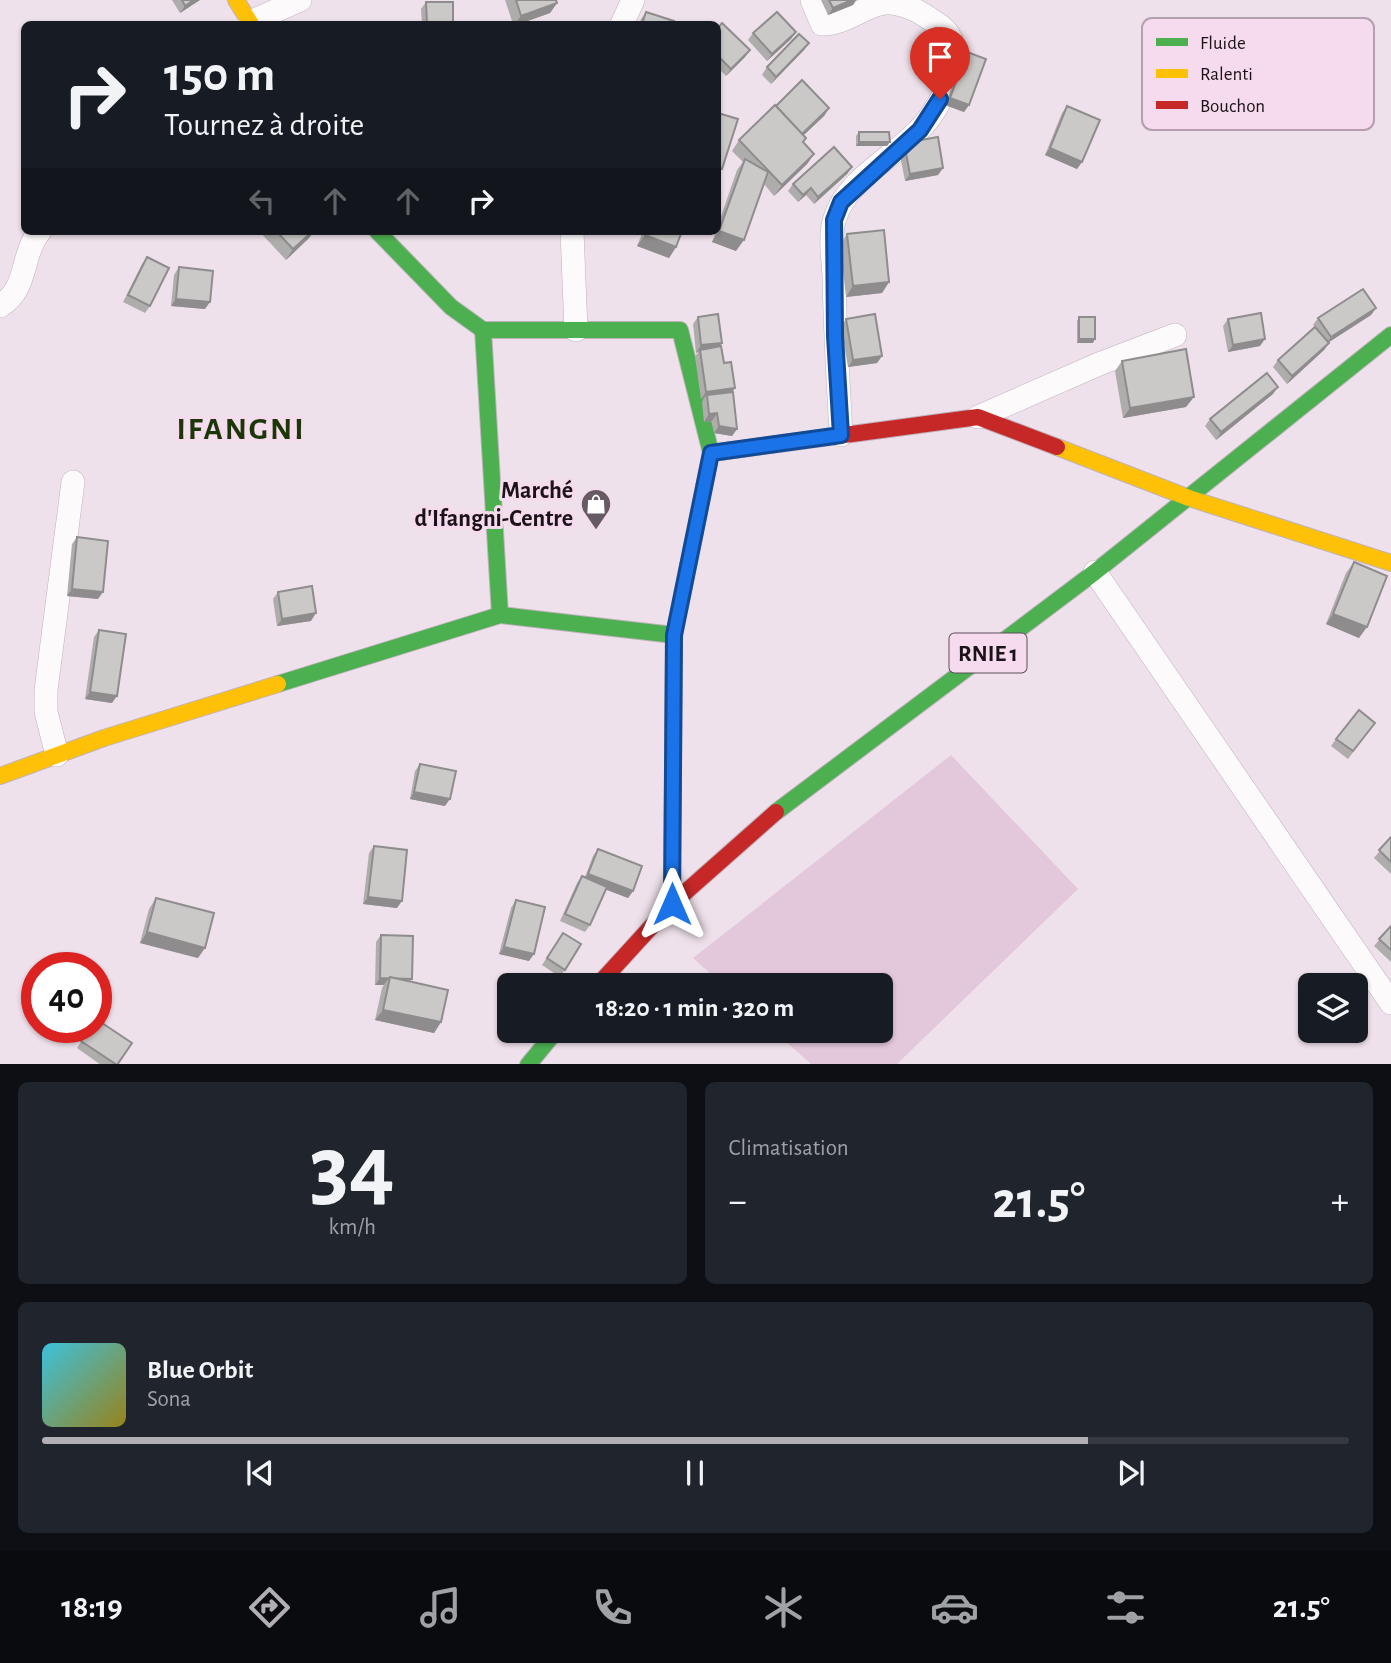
<!DOCTYPE html>
<html lang="fr">
<meta charset="utf-8">
<style>
:root{--surface:#171b24;--page:#20242c;--text:#f1f3f6;--muted:#9ea1a6;--line:#363941;--accent:#b2afb4}
body{margin:0;font-family:"Alegreya Sans",sans-serif;background:var(--page);color:var(--text);height:100vh;display:flex;flex-direction:column;font-size:26px;white-space:nowrap}
*{box-sizing:border-box;margin:0}
p{font-size:23px;color:var(--muted)}
.icon{flex:none;width:38px;height:38px;fill:none;stroke:currentColor;stroke-width:2;stroke-linecap:round;stroke-linejoin:round}
.map{position:relative;height:1064px;overflow:hidden}
.side{display:flex;flex-direction:column;gap:18px;padding:18px;background:#0d0f14;flex:1}
.side>*{flex:none}
.guide{position:absolute;left:21px;top:21px;width:700px;height:214px;border-radius:10px;box-shadow:0 2px 5px #0004;background:#171b24;color:var(--text);overflow:hidden}
.controls{position:absolute;left:1298px;top:973px;display:grid;gap:14px}
.controls a{display:grid;place-items:center;width:70px;height:70px;border-radius:10px;background:var(--surface);box-shadow:0 2px 5px #0004;font-size:35px}
.speed{position:absolute;left:21px;top:952px;display:flex;gap:14px;font-size:35px;font-weight:700;text-align:center}
.speed>*{display:grid;place-content:center;width:91px;height:91px;border-radius:50%;background:var(--surface);box-shadow:0 2px 5px #0004;line-height:1}
.speed .limit{border:10px solid #d22;background:#fff;color:#111}
.pin{position:absolute;display:grid;place-items:center;width:60px;height:60px;color:#fff;margin:-72px -30px;border-radius:50% 50% 50% 0;rotate:-45deg;box-shadow:0 0 7px #0007}
.pin .icon{rotate:45deg}
.me{position:absolute;width:77px;margin:-38px;rotate:0deg;stroke-linejoin:round;filter:drop-shadow(0 0 5px #0008)}
.turn{display:flex;align-items:center;gap:24px;height:147px;padding:0 28px;font-size:32px}
.turn .icon{width:91px;height:91px;stroke-width:2.5}
.turn b{display:block;font-size:49px;line-height:60px}
.lanes{display:flex;align-items:center;height:66px;padding:0 28px;background:#0003;justify-content:center;gap:35px;direction:ltr}
.lanes .off{opacity:.35}
.big{font-size:52px;font-weight:700;line-height:1.1}
.side .tile{flex:1;display:flex;flex-direction:column;justify-content:center;gap:10px;min-width:0;padding:0 24px;border-radius:10px;background:var(--page)}
.side .dial{align-items:center;gap:0}
.dial b{font-size:91px;line-height:1}
.song{display:flex;align-items:center;gap:21px}
.cover{width:84px;height:84px;border-radius:10px;background:linear-gradient(135deg,hsl(190 70% 55%),hsl(50 70% 35%))}
.played{height:7px;border-radius:4px;background:linear-gradient(90deg,var(--accent) 80%,var(--line) 80%)}
.keys{display:flex;justify-content:space-around;direction:ltr}
.heat{display:flex;justify-content:space-between;align-items:center;font-size:38px;direction:ltr}
.side .tiles{flex:1;display:grid;gap:18px;grid-template-columns:1fr 1fr}
.tile:last-child{grid-column:span 2}
.trip{position:absolute;left:497px;top:973px;width:396px;height:70px;border-radius:10px;background:var(--surface);box-shadow:0 2px 5px #0004;font-weight:700;line-height:70px;text-align:center}
.dock{display:flex;height:112px;justify-content:space-around;align-items:center;background:#090b0e;color:var(--muted)}
.dock .icon{width:49px;height:49px}
.dock .on{color:var(--accent)}
.dock b{font-size:32px;color:var(--text)}
.map>svg:first-child{display:block}
</style>
<div class="map">
<svg width="1391" height="1065" viewBox="0 0 1391 1065">
<rect width="100%" height="100%" fill="#efe1eb"/>
<polygon fill="#e3c8db" points="951,755 1078,889 897,1064 811,1064 774,1031 880,1031 880,985 723,985 693,958"/>
<g fill="none" stroke-linecap="round" stroke-linejoin="round">
<g stroke="#beb3bb" stroke-width="24">
<g id="street">
<path d="M 812,0 L 822,24 C 847,25 871,0 892,3 C 911,5 924,15 939,25 C 973,48 941,109 918,131 C 892,158 846,181 835,218 C 829,235 833,258 834,276 C 835,329 838,382 841,435"/>
<polyline points="250,22 300,0"/>
<polyline points="622,24 633,0"/>
<polyline points="572,231 576,330"/>
<path d="M 0,306 C 29,289 20,255 40,231"/>
<polyline points="978,417 1099,364 1175,335"/>
<polyline points="1095,572 1391,1003"/>
<polyline points="57,755 46,712 46,690 73,482"/>
</g>
</g>
<g stroke="#beb3bb" stroke-width="18">
<g id="fast">
<polyline points="377,231 451,307 483,330 680,330 711,453 701,502"/>
<polyline points="483,330 500,615"/>
<polyline points="278,684 500,615 674,635"/>
<polyline points="776,812 1095,572 1391,335"/>
<polyline points="528,1065 556,1031"/>
</g>
</g>
<g stroke="#beb3bb" stroke-width="18">
<g id="slow">
<polyline points="236,0 251,24"/>
<polyline points="1057,447 1189,498 1391,563"/>
<polyline points="0,776 104,738 278,684"/>
</g>
</g>
<g stroke="#beb3bb" stroke-width="18">
<g id="jam">
<polyline points="711,453 978,417 1057,447"/>
<polyline points="672,904 674,635 701,502"/>
<polyline points="598,985 672,904 776,812"/>
</g>
</g>
<use href="#street" stroke="#fdfafc" stroke-width="23"/>
<use href="#fast" stroke="#4caf50" stroke-width="16"/>
<use href="#slow" stroke="#ffc107" stroke-width="16"/>
<use href="#jam" stroke="#c62828" stroke-width="16"/>
</g>
<g fill="#afacac">
<polygon points="172,0 200,0 180,13"/>
<polygon points="505,0 556,0 557,3 550,13 519,24 513,24"/>
<polygon points="821,0 856,0 853,5 828,15"/>
<polygon points="426,2 453,24 422,24 421,9"/>
<polygon points="646,12 673,24 639,24 641,19"/>
<polygon points="718,28 745,57 726,76 718,68"/>
<polygon points="796,32 791,39 767,61 748,40 753,33"/>
<polygon points="809,43 804,50 771,84 762,75 767,67"/>
<polygon points="916,43 949,60 930,75 911,50"/>
<polygon points="967,52 969,105 964,112 945,105 962,59"/>
<polygon points="1067,106 1082,162 1077,169 1045,155 1062,113"/>
<polygon points="829,108 824,116 804,135 803,142 814,154 807,164 774,196 764,184 736,251 712,242 716,231 718,231 718,225 737,170 743,162 732,151 739,140"/>
<polygon points="859,132 887,146 856,146 856,136"/>
<polygon points="904,143 943,168 938,175 905,181 899,150"/>
<polygon points="852,167 847,174 814,204 806,195 798,202 788,191 793,184"/>
<polygon points="259,231 314,231 309,238 286,260"/>
<polygon points="643,231 682,231 676,247 669,258 637,246"/>
<polygon points="847,234 889,282 882,293 846,297 840,245"/>
<polygon points="147,257 150,306 145,313 123,302 142,264"/>
<polygon points="179,267 205,309 171,306 174,275"/>
<polygon points="1376,308 1371,315 1329,342 1329,343 1324,350 1287,384 1273,367 1278,360 1315,327 1313,325 1318,318"/>
<polygon points="698,317 719,347 724,363 735,388 732,392 737,429 732,436 714,433 712,421 704,422 702,402 704,398 701,399 695,357 698,352 696,353 693,324"/>
<polygon points="1079,317 1093,343 1077,343 1077,321"/>
<polygon points="846,319 882,356 877,363 848,367 841,326"/>
<polygon points="1228,319 1260,346 1228,352 1223,326"/>
<polygon points="1122,361 1186,407 1123,418 1115,371"/>
<polygon points="1273,394 1216,440 1205,426 1210,419"/>
<polygon points="77,537 98,599 67,596 72,544"/>
<polygon points="1354,562 1359,638 1326,624 1346,573"/>
<polygon points="278,592 311,621 277,626 273,599"/>
<polygon points="99,630 112,703 85,699 94,637"/>
<polygon points="1375,723 1348,759 1331,746 1336,739"/>
<polygon points="420,764 445,806 410,799 415,771"/>
<polygon points="1391,837 1391,874 1374,858"/>
<polygon points="374,846 397,908 363,904 369,853"/>
<polygon points="598,849 633,891 628,898 606,889 590,925 585,932 560,921 577,883 582,876 585,877 593,856"/>
<polygon points="156,898 198,958 140,943 149,909"/>
<polygon points="516,900 529,961 499,954 511,908"/>
<polygon points="1391,926 1391,962 1374,946"/>
<polygon points="563,933 581,944 560,977 542,965"/>
<polygon points="381,935 412,979 410,982 441,1022 434,1033 375,1020 382,988 384,985 375,985 376,942"/>
<polygon points="91,1027 117,1065 101,1065 77,1048"/>
</g>
<g fill="#8e8c8c">
<polygon points="194,0 200,0 180,13 185,6"/>
<polygon points="852,0 856,0 853,5 828,15 833,8"/>
<polygon points="557,3 550,13 519,24 515,24 521,16"/>
<polygon points="796,32 791,39 767,61 772,54"/>
<polygon points="809,43 804,50 771,84 776,77"/>
<polygon points="750,50 745,57 726,76 731,69"/>
<polygon points="954,53 949,60 930,75 935,68"/>
<polygon points="950,98 969,105 964,112 945,105"/>
<polygon points="829,108 824,116 794,144 799,137"/>
<polygon points="859,142 890,142 887,146 856,146"/>
<polygon points="1050,148 1082,162 1077,169 1045,155"/>
<polygon points="814,154 807,164 774,196 782,185"/>
<polygon points="852,167 847,174 814,204 818,197"/>
<polygon points="943,168 938,175 905,181 910,174"/>
<polygon points="811,188 806,195 798,202 803,195"/>
<polygon points="313,231 314,231 309,238 286,260 293,249"/>
<polygon points="719,231 744,240 736,251 712,242"/>
<polygon points="645,235 676,247 669,258 637,246"/>
<polygon points="889,282 882,293 846,297 853,286"/>
<polygon points="176,299 210,302 205,309 171,306"/>
<polygon points="1376,308 1371,315 1326,344 1331,337"/>
<polygon points="1079,339 1095,339 1093,343 1077,343"/>
<polygon points="1265,339 1260,346 1228,352 1233,345"/>
<polygon points="722,343 717,350 700,350 696,353 701,345"/>
<polygon points="1329,343 1324,350 1287,384 1292,376"/>
<polygon points="882,356 877,363 848,367 853,360"/>
<polygon points="1278,387 1273,394 1216,440 1221,432"/>
<polygon points="735,388 730,395 707,395 704,398 701,399 706,392"/>
<polygon points="1194,397 1186,407 1123,418 1130,408"/>
<polygon points="717,413 712,421 704,422 709,414"/>
<polygon points="719,426 737,429 732,436 714,433"/>
<polygon points="72,589 103,592 98,599 67,596"/>
<polygon points="316,613 311,621 277,626 282,619"/>
<polygon points="1333,614 1367,627 1359,638 1326,624"/>
<polygon points="90,692 117,696 112,703 85,699"/>
<polygon points="414,792 450,799 445,806 410,799"/>
<polygon points="588,874 633,891 628,898 583,881"/>
<polygon points="368,897 402,901 397,908 363,904"/>
<polygon points="147,932 205,948 198,958 140,943"/>
<polygon points="504,947 534,954 529,961 499,954"/>
<polygon points="380,978 389,978 384,985 375,985"/>
<polygon points="383,1010 441,1022 434,1033 375,1020"/>
</g>
<g fill="#cbc8c8" stroke="#8e8c8c" stroke-width="2">
<polygon points="182,0 194,0 185,6"/>
<polygon points="516,0 556,0 557,3 521,16"/>
<polygon points="829,0 852,0 833,8"/>
<polygon points="426,2 453,2 453,24 427,24"/>
<polygon points="646,12 674,21 673,24 642,24"/>
<polygon points="777,12 796,32 772,54 753,33"/>
<polygon points="722,23 750,50 731,69 718,56 718,28"/>
<polygon points="936,28 954,53 935,68 916,43"/>
<polygon points="799,34 809,43 776,77 767,67"/>
<polygon points="967,52 986,59 969,105 950,98"/>
<polygon points="802,80 829,108 802,134 776,106"/>
<polygon points="775,105 806,138 803,142 814,154 782,185 739,140"/>
<polygon points="1067,106 1100,120 1082,162 1050,148"/>
<polygon points="718,113 738,119 722,169 718,168"/>
<polygon points="859,132 889,132 890,142 859,142"/>
<polygon points="938,137 943,168 910,174 904,143"/>
<polygon points="834,147 852,167 818,197 811,188 803,195 793,184"/>
<polygon points="745,159 768,172 744,240 719,231"/>
<polygon points="884,230 889,282 853,286 847,234"/>
<polygon points="276,231 313,231 293,249"/>
<polygon points="646,231 682,231 676,247 645,235"/>
<polygon points="147,257 169,268 150,306 128,295"/>
<polygon points="179,267 213,271 210,302 176,299"/>
<polygon points="1363,289 1376,308 1331,337 1318,318"/>
<polygon points="1261,313 1265,339 1233,345 1228,319"/>
<polygon points="718,314 722,343 701,345 698,317"/>
<polygon points="875,314 882,356 853,360 846,319"/>
<rect x="1079" y="317" width="16" height="22"/>
<polygon points="1315,327 1329,343 1292,376 1278,360"/>
<polygon points="721,346 724,363 731,362 735,388 706,392 700,350"/>
<polygon points="1186,349 1194,397 1130,408 1122,361"/>
<polygon points="1267,373 1278,387 1221,432 1210,419"/>
<polygon points="733,392 737,429 719,426 717,413 709,414 707,395"/>
<polygon points="77,537 108,541 103,592 72,589"/>
<polygon points="1354,562 1387,576 1367,627 1333,614"/>
<polygon points="312,586 316,613 282,619 278,592"/>
<polygon points="99,630 126,634 117,696 90,692"/>
<polygon points="1359,710 1375,723 1353,751 1336,739"/>
<polygon points="420,764 456,771 450,799 414,792"/>
<polygon points="1391,837 1391,862 1379,850"/>
<polygon points="374,846 407,850 402,901 368,897"/>
<polygon points="598,849 642,866 633,891 588,874"/>
<polygon points="582,876 607,887 590,925 565,914"/>
<polygon points="156,898 214,913 205,948 147,932"/>
<polygon points="516,900 545,907 534,954 504,947"/>
<polygon points="1391,926 1391,950 1379,939"/>
<polygon points="563,933 581,944 565,970 547,958"/>
<polygon points="381,935 413,936 412,979 380,978"/>
<polygon points="390,977 448,990 441,1022 383,1010"/>
<polygon points="96,1019 132,1043 117,1065 81,1041 91,1027 96,1027"/>
</g>
<g fill="none" stroke-linecap="round" stroke-linejoin="round">
<g stroke="#114b97" stroke-width="18">
<polyline id="route" points="672,904 674,635 711,453 841,435 835,336 834,220 841,202 920,130 940,99"/>
</g>
<use href="#route" stroke="#1a73e8" stroke-width="12"/>
</g>
<defs>
<g id="shop-pin" transform="scale(1.575)"><path d="M0 17L-7.5 6A9.5 9.5 0 1 1 7.5 6Z" fill="#665b63" stroke="#f5dbed"/><path d="M-5-2.5h2.3a2.7 3.5 0 0 1 5.4 0H5L5.5 6h-11ZM-1.5-2.5h3a1.5 2.3 0 0 0-3 0Z" fill="#fff"/></g>
</defs>
<g fill-rule="evenodd">
<use href="#shop-pin" x="596" y="504"/>
</g>
<g text-anchor="middle" stroke-width="6" stroke-linejoin="round" paint-order="stroke">
<rect fill="#f5dbed" stroke="#5d4f59" stroke-width="2" x="949.5" y="633.5" width="77" height="39" rx="5"/>
<g font-size="23" font-weight="bold" fill="#1c131a">
<text x="988" y="661">RNIE 1</text>
</g>
<g font-size="24" font-weight="bold" fill="#1c131a" stroke="#f5dbed" text-anchor="end">
<text x="573" y="498">Marché<tspan x="573" dy="28">d'Ifangni-Centre</tspan></text>
</g>
<g font-size="32" font-weight="bold" letter-spacing="2" fill="#1c3707" stroke="#f5dbed">
<text x="241" y="439">IFANGNI</text>
</g>
</g>
<rect x="1142" y="18" width="232" height="112" rx="10" fill="#f5dbed" stroke="#b49fae" stroke-width="2"/>
<rect x="1156" y="38" width="32" height="8" fill="#4caf50"/>
<rect x="1156" y="69" width="32" height="9" fill="#ffc107"/>
<rect x="1156" y="101" width="32" height="8" fill="#c62828"/>
<g font-size="19" fill="#1c131a">
<text x="1200" y="49">Fluide</text>
<text x="1200" y="80">Ralenti</text>
<text x="1200" y="112">Bouchon</text>
</g>
</svg>
<div class="controls">
<a><svg class="icon" aria-label="layers" viewBox="0 0 24 24"><path d="M12 4l9 5-9 5-9-5zM3 14l9 5 9-5"/></svg></a>
</div>
<div class="speed"><div class="limit">40</div></div>
<div class="pin" style="left:940px;top:99px;background:#d93025"><svg class="icon" aria-label="arrive" viewBox="0 0 24 24"><path d="M6 21V4h12l-3 4 3 4H6"/></svg></div>
<svg class="me" style="left:672px;top:904px" viewBox="-20 -20 40 40"><path d="M0-17L14 15 0 8-14 15z" fill="#1a73e8" stroke="#fff" stroke-width="4"/></svg>
<div class="trip">18:20 · 1 min · 320 m</div>
<div class="guide">
<div class="turn"><svg class="icon" aria-label="right" viewBox="0 0 24 24"><path d="M7 20v-9h11M14 6l5 5-5 5"/></svg><div><b>150 m</b>Tournez à droite</div></div>
<div class="lanes"><svg class="icon off" aria-label="left" viewBox="0 0 24 24"><path d="M17 20v-9H6M10 6l-5 5 5 5"/></svg><svg class="icon off" aria-label="ahead" viewBox="0 0 24 24"><path d="M12 20V5M6 11l6-6 6 6"/></svg><svg class="icon off" aria-label="ahead" viewBox="0 0 24 24"><path d="M12 20V5M6 11l6-6 6 6"/></svg><svg class="icon" aria-label="right" viewBox="0 0 24 24"><path d="M7 20v-9h11M14 6l5 5-5 5"/></svg></div>
</div>
</div>
<section class="side">
<div class="tiles">
<div class="tile dial"><b>34</b><p>km/h</p></div>
<div class="tile"><p>Climatisation</p>
<div class="heat"><a>−</a><b class="big">21.5°</b><a>+</a></div>
</div>
<div class="tile">
<div class="song"><i class="cover"></i><div><b>Blue Orbit</b><p>Sona</p></div></div>
<div class="played"></div>
<div class="keys"><svg class="icon" aria-label="previous" viewBox="0 0 24 24"><path d="M18 5L8 12l10 7zM5 5v14"/></svg><svg class="icon" aria-label="pause" viewBox="0 0 24 24"><path d="M8 5v14M16 5v14"/></svg><svg class="icon" aria-label="next" viewBox="0 0 24 24"><path d="M6 5l10 7-10 7zM19 5v14"/></svg></div>
</div>
</div>
</section>
<nav class="dock">
<b>18:19</b>
<svg class="icon on" aria-label="directions" viewBox="0 0 24 24"><path d="M12 3l9 9-9 9-9-9zM9 14v-3h6M13 9l2 2-2 2"/></svg>
<svg class="icon" aria-label="music" viewBox="0 0 24 24"><path d="M9 18V5l10-2v13"/><circle cx="6" cy="18" r="3"/><circle cx="16" cy="16" r="3"/></svg>
<svg class="icon" aria-label="phone" viewBox="0 0 24 24"><path d="M5 4h4l2 5-3 2q2 4 5 5l2-3 5 2v4C11 20 4 13 5 4z"/></svg>
<svg class="icon" aria-label="climate" viewBox="0 0 24 24"><path d="M12 3v18M4 7l16 10M4 17L20 7"/></svg>
<svg class="icon" aria-label="car" viewBox="0 0 24 24"><path d="M5 17H2v-5l4-1 3-4h7l3 4 3 1v5h-3M9 17h6M6 11h13"/><circle cx="7" cy="17" r="2"/><circle cx="17" cy="17" r="2"/></svg>
<svg class="icon" aria-label="filters" viewBox="0 0 24 24"><path d="M4 7h16M4 17h16"/><circle cx="9" cy="7" r="2"/><circle cx="15" cy="17" r="2"/></svg>
<b>21.5°</b>
</nav>
